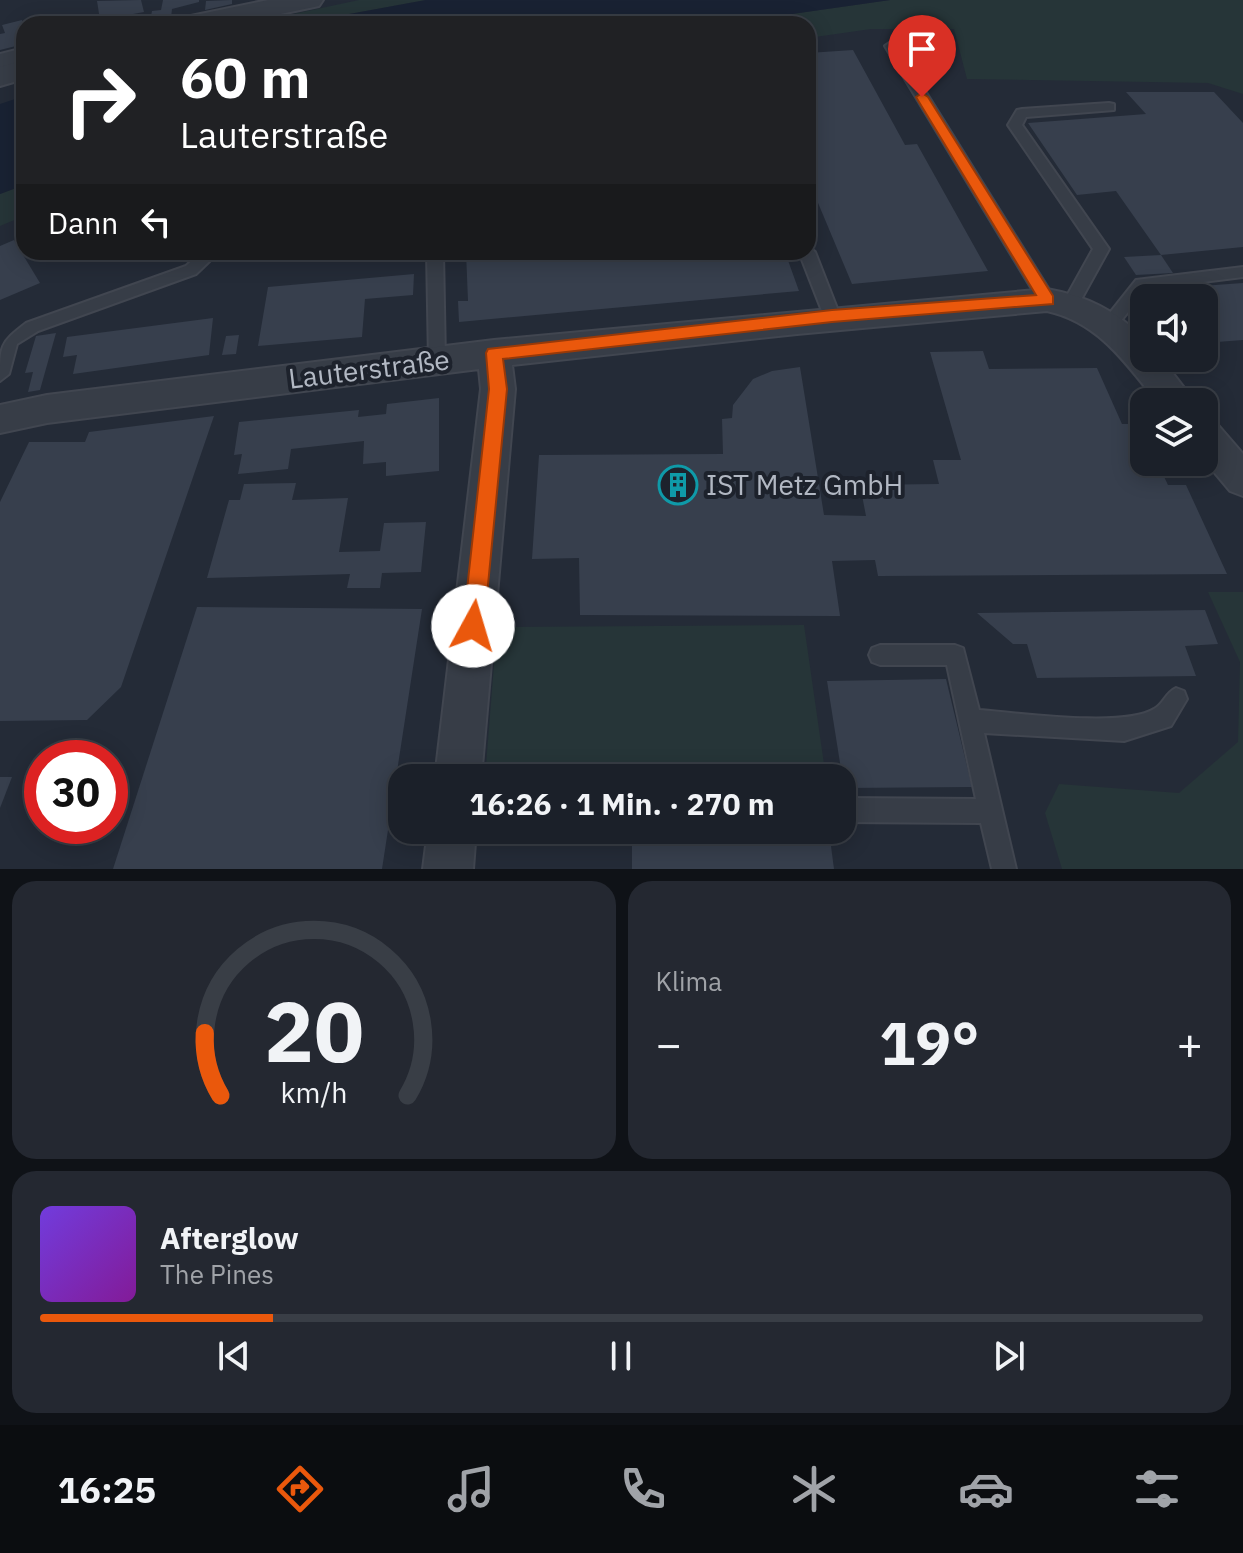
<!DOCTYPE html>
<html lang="de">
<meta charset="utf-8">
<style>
:root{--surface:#1b2029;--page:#242831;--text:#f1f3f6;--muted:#a0a3a8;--line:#393e46;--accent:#ea580c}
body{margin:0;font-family:"IBM Plex Sans",sans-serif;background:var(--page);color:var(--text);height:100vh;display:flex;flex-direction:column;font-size:30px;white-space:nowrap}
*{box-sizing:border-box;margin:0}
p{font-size:26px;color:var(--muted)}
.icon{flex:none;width:44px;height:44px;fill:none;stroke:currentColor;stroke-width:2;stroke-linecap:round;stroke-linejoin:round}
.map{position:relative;height:869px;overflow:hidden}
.drawer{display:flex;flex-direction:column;gap:12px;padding:12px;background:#0f1217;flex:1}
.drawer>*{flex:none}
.guide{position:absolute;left:16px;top:16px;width:800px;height:244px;border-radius:24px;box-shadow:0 4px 20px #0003,0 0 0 2px var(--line);background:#202124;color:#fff;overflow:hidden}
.tools{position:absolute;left:1130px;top:284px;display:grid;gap:16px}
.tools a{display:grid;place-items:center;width:88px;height:88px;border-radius:16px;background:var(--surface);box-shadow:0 4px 20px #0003,0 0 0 2px var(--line);font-size:40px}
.speed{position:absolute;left:24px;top:740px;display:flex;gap:16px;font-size:40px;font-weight:700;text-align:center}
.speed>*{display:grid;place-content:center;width:104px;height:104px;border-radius:50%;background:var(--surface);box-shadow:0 4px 20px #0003,0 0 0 2px var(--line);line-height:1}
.speed .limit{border:12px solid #d22;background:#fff;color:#111}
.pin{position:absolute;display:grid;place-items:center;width:68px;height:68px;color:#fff;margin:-82px -34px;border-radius:50% 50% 50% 0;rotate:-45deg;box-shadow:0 0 8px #0007}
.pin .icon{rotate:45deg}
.me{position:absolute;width:88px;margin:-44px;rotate:6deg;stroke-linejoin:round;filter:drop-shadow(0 0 6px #0008)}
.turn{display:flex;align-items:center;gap:28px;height:168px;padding:0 32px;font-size:36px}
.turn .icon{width:104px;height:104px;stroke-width:2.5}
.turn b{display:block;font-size:56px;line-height:68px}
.then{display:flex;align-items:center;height:76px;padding:0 32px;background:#0003;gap:16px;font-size:30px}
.big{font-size:60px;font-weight:700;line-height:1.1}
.drawer .tile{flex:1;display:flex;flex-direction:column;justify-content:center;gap:12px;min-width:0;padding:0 28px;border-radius:24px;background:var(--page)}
.drawer .dial{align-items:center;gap:0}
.dial svg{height:208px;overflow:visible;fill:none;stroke:var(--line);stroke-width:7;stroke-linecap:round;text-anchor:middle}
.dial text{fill:var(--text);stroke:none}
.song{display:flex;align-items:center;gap:24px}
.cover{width:96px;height:96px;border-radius:12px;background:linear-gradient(135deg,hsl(260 70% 55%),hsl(290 70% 35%))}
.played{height:8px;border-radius:4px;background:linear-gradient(90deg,var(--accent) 20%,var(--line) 20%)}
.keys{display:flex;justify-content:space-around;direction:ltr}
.heat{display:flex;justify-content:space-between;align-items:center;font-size:44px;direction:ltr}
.drawer .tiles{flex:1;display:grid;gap:12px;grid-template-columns:1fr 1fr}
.tile:last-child{grid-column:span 2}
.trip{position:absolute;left:388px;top:764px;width:468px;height:80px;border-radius:24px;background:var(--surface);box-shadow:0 4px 20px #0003,0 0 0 2px var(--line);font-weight:700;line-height:80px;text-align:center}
.tab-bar{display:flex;height:128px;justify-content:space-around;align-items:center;background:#0b0d10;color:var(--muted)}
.tab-bar .icon{width:56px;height:56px}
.tab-bar .on{color:var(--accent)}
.tab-bar b{font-size:36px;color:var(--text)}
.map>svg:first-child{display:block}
</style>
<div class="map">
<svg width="1243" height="869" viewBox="0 0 1243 869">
<rect width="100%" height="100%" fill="#242b37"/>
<g fill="#263538">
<polygon points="359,0 426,0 295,24 247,24"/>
<polygon points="890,0 1243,0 1243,94 1208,83 967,79 954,29 871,29 808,38 808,24 721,24"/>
<polygon points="24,185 24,216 0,226 0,194"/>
<polygon points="1208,592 1243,592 1243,869 1062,869 1045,813 1059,784 1179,793 1238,742 1240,662"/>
<polygon points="804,625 826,778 485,778 497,627"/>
</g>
<g fill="#192233">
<polygon points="426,0 890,0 721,24 295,24"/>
<polygon points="24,96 24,185 0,194 0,104"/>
</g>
<g fill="#373f4d">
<polygon points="141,0 144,12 100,20 97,1"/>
<polygon points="163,0 199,0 199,2 172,9 171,18 150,21 152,11 161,10"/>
<polygon points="232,0 232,4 205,10 206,1"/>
<polygon points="91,15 95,24 60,24 60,23"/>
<polygon points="22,20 24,44 0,50 0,34 5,33 2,25"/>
<polygon points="853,50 905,145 917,144 988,271 852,284 808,179 808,53"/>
<polygon points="1126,92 1214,92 1243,123 1243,247 1161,255 1116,191 1077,195 1028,123 1146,114"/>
<polygon points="14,240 40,283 0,300 0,246"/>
<polygon points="466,252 785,252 799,291 459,322 458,301 468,301"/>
<polygon points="1161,255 1173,273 1136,275 1124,257"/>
<polygon points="414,274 413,295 365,299 362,337 258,346 268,287"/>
<polygon points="1243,283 1243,340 1204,343 1204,298 1195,298 1188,287"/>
<polygon points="213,318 209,355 73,374 77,355 63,357 67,337"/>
<polygon points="56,333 40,390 28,392 33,372 25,373 36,336"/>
<polygon points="239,335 236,354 222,355 226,336"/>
<polygon points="983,351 989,369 1097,368 1122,424 1140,424 1144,433 1144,462 1157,462 1168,485 1186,485 1227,574 878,576 875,560 832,561 840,616 580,615 579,558 532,559 539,455 723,454 722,419 732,418 733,405 753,379 772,371 800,367 824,515 866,516 860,485 939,484 933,460 961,460 930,352"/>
<polygon points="439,398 439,471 386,476 386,462 363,464 364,441 291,449 288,469 238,474 242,454 234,455 239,422 359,410 358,417 386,414 387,404"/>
<polygon points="214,416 121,687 87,720 0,721 0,502 29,442 85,442 89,432"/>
<polygon points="296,483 292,500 348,498 339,552 380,551 384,523 426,522 421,572 382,573 380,588 347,588 350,574 207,578 229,500 240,500 244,484"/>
<polygon points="197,607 422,609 382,869 113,869"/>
<polygon points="1205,610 1218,644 1185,646 1196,676 1037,678 1027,644 1013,644 977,613"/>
<polygon points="946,679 972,787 844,788 827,681"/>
<polygon points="0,777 12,777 0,808"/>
<polygon points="632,831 829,831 834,869 632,869"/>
</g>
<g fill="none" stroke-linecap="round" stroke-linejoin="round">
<g stroke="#414650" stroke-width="4">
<g id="service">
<polygon points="891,42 897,46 1053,296 1055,300 1053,304 1041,304 885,46"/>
<polygon points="1109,103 1114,104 1114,110 1026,117 1022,125 1109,249 1077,307 1071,309 1063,303 1093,249 1008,125 1017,110 1022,109"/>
<polygon points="808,247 815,252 840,316 838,320 832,322 824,316 799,252 808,252"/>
<path d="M 201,252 L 219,252 L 196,274 L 38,331 L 17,344 L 9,374 L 0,381 C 0,345 0,343 26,323 L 186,266 Z"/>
<polygon points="427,252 443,252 445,360 437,366 429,360"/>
<polygon points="1243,267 1243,277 1147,289 1115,328 1103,328 1101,324 1136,280"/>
<path d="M 880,645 L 955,645 L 963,648 L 979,710 C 1018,713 1124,728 1154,709 C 1164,704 1165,693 1176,688 L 1184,691 L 1187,699 L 1171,726 L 1124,741 L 984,733 L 1016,869 L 992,869 L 981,823 L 842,822 L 842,798 L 976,799 L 947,665 L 880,665 L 872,662 L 869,655 L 872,648 Z"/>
</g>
</g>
<g stroke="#414650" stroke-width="4">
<g id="minor">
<polygon points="24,48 24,62 0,68 0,54"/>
<path d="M 1047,289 C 1086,296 1116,310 1144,339 L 1144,358 L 1161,358 L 1195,402 L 1157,402 C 1126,363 1098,322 1047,311 L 797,334 L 512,365 L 515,389 L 481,778 L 435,778 L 481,389 L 479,369 L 47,423 L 0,433 L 0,405 L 47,395 L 494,340 Z"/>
<polygon points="1204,419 1217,424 1243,454 1243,496 1230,491 1204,460"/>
<polygon points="428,830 476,830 473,869 423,869"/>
</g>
</g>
<g stroke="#414650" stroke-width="4">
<g id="tertiary">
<polygon points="268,0 323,0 319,6 233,24 177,24 181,18"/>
<polygon points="24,60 24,79 0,86 0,67"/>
</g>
</g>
<use href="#service" fill="#373d47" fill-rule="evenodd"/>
<use href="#minor" fill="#373d47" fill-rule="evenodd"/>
<use href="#tertiary" fill="#373d47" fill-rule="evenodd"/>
</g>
<polygon fill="#ea580c" stroke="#983908" stroke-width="2" points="922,93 928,97 1053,296 1053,304 832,322 503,359 507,389 484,626 481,633 473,636 466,633 463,626 489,389 486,353 488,349 832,310 1036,295 916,97"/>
<defs>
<g id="building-ring" transform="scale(2)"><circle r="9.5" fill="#1d222c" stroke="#0f9aa8" stroke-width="1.5"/><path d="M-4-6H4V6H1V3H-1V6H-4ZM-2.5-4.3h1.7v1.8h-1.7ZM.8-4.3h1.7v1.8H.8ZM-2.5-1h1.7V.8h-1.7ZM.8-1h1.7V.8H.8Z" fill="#0f9aa8"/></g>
</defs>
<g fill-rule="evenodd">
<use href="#building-ring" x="678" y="485"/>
</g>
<g text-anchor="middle" stroke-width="8" stroke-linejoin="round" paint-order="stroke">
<g font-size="28" fill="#b2b8c3" stroke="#1d222c">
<text transform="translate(369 369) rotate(-7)" y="10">Lauterstraße</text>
</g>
<g font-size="28" fill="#b2b8c3" stroke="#1d222c" text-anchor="start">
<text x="706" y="495">IST Metz GmbH</text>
</g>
</g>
</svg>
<div class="tools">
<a><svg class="icon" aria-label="sound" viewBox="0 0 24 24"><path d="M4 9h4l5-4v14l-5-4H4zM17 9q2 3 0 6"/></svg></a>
<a><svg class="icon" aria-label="layers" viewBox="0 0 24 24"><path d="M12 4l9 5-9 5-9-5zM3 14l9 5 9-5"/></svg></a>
</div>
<div class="speed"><div class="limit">30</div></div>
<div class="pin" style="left:922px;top:97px;background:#d93025"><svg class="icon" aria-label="arrive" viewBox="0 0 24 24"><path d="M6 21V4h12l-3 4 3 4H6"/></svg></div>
<svg class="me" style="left:473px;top:626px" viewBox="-20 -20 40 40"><circle r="19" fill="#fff"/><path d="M0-13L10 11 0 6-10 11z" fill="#ea580c"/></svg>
<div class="trip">16:26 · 1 Min. · 270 m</div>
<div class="guide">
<div class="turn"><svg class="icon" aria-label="right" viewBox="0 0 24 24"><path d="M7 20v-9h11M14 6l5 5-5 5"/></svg><div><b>60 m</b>Lauterstraße</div></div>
<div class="then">Dann<svg class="icon" aria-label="left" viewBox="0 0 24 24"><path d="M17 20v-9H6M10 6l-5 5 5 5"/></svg></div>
</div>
</div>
<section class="drawer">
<div class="tiles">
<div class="tile dial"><svg viewBox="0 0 100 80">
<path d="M14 69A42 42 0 1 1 86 69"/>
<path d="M14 69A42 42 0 0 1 8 45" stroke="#ea580c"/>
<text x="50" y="56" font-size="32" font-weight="700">20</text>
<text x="50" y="72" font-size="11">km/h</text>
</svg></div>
<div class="tile"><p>Klima</p>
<div class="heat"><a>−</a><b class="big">19°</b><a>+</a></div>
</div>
<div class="tile">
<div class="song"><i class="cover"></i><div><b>Afterglow</b><p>The Pines</p></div></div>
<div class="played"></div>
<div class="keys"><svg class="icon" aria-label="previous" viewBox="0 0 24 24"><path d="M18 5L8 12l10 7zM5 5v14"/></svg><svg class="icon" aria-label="pause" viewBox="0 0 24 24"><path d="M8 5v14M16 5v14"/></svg><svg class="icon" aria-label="next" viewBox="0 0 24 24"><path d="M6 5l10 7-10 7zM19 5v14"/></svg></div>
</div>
</div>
</section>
<nav class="tab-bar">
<b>16:25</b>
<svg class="icon on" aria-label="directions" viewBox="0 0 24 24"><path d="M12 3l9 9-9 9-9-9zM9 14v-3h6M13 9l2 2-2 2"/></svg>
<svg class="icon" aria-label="music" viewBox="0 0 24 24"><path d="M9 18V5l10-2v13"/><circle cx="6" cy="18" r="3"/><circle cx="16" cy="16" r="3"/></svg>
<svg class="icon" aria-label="phone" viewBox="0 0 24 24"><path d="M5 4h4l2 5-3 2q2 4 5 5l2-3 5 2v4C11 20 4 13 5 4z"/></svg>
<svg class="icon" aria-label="climate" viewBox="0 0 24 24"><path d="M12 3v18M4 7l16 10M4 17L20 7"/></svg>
<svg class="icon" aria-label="car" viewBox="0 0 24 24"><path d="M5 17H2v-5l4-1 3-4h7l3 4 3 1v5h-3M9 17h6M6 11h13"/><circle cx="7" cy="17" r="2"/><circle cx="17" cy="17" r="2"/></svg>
<svg class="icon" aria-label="filters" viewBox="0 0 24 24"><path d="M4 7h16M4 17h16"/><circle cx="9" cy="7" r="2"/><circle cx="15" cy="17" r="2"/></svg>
</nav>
